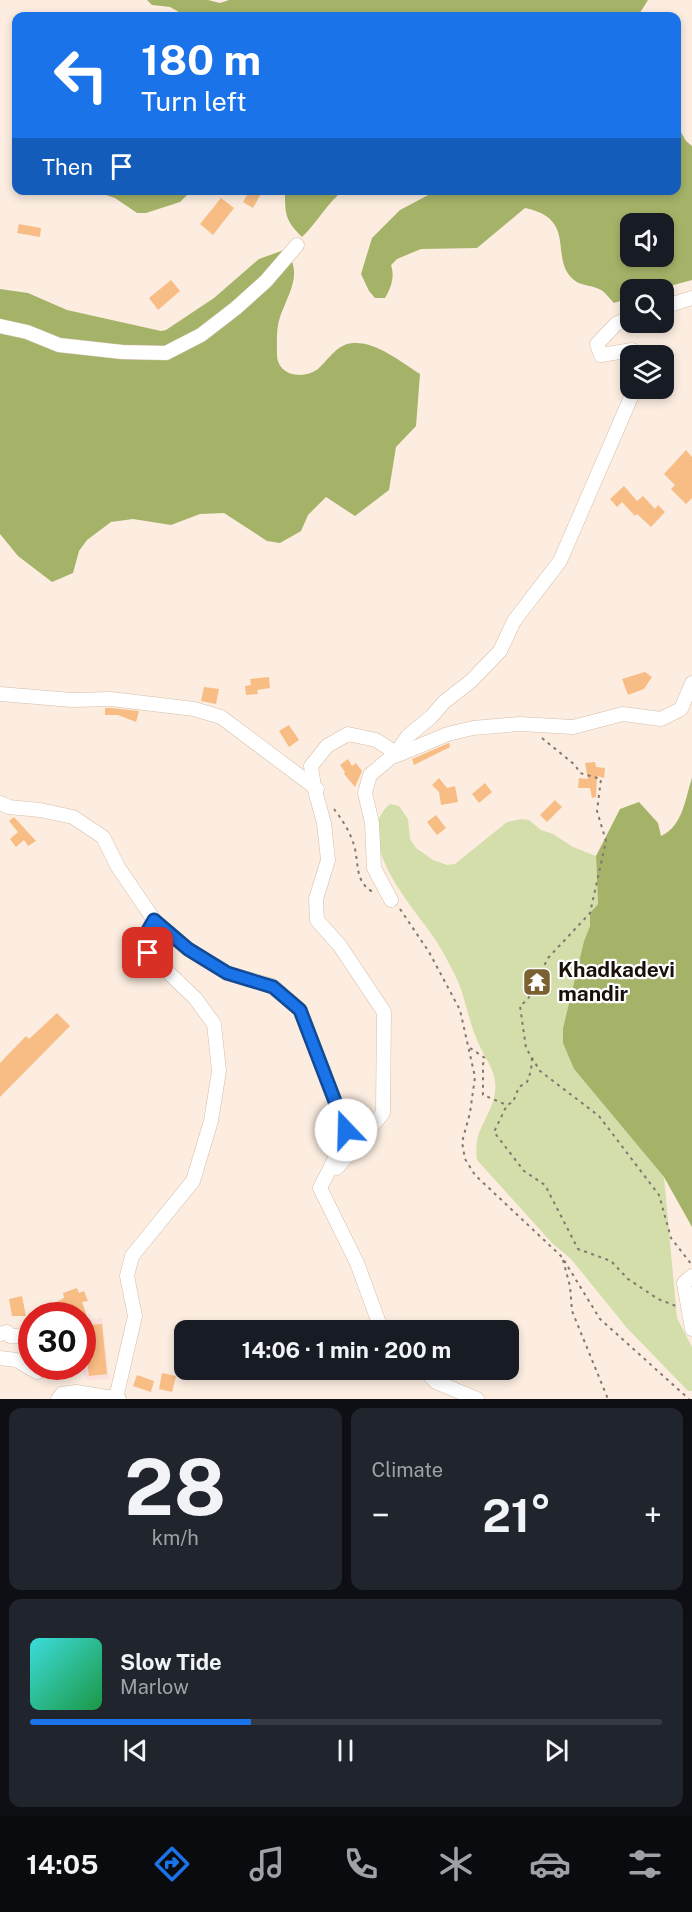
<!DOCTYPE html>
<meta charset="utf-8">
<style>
:root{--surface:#171b24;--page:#20242c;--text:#f1f3f6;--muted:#9ea1a6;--line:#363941;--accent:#1a73e8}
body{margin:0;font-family:"Public Sans",sans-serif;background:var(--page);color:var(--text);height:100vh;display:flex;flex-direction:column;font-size:22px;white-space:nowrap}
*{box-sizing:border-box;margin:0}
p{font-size:20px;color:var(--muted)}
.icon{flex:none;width:33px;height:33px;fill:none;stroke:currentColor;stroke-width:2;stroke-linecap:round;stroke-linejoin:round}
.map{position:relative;height:1399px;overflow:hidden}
.drawer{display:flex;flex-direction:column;gap:9px;padding:9px;background:#0d0f14;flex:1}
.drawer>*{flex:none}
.top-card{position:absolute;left:12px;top:12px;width:669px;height:183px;border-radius:12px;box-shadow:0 3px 9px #0003;background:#1a73e8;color:#fff;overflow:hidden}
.fabs{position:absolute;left:620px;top:213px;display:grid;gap:12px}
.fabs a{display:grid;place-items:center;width:54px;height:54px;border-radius:12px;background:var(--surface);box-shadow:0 3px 9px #0003;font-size:30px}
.speed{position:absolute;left:18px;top:1302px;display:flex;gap:12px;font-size:30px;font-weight:700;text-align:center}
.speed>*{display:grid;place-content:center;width:78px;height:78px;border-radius:50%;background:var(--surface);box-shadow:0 3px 9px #0003;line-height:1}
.speed .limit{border:9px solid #d22;background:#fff;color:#111}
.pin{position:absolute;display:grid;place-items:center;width:51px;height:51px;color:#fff;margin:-26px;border-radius:12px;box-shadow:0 3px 9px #0006}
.me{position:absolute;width:66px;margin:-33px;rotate:339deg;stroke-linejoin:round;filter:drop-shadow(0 0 4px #0008)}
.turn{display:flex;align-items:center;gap:21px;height:126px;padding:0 30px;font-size:27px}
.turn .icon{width:78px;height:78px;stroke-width:2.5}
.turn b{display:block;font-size:42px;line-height:51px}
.then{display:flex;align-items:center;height:57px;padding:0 30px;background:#0003;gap:12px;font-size:22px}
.big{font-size:45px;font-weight:700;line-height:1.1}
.drawer .tile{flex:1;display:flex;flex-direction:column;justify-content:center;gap:9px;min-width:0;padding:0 21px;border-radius:12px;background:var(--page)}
.drawer .dial{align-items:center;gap:0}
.dial b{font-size:78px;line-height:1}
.song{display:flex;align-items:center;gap:18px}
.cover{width:72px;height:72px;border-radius:9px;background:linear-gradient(135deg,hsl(180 70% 55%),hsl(140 70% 35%))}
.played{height:6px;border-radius:3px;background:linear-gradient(90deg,var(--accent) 35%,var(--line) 35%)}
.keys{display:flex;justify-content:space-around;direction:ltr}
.heat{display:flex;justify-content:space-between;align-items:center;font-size:33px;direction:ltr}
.drawer .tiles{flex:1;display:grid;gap:9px;grid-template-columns:1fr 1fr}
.tile:last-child{grid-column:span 2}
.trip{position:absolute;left:174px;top:1320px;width:345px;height:60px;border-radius:12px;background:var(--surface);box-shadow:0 3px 9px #0003;font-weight:700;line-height:60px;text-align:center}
.tabs{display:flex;height:96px;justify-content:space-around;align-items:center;background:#090b0e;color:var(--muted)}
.tabs .icon{width:42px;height:42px}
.tabs .current{color:var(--accent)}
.tabs b{font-size:27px;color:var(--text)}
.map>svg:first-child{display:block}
</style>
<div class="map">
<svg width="692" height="1399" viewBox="0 0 692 1399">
<rect width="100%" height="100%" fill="#fcede0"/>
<polygon fill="#fadfdd" points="102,1318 109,1379 87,1380 82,1371 83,1321"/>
<path fill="#d3deab" d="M 390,804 L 399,806 L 408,819 L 410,839 L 416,848 L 433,860 L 447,865 L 455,864 L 507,822 L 522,819 L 529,820 L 541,830 L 553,834 L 573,847 L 596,856 L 598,904 L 590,913 L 590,926 L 584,941 L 563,1028 L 574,1069 L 664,1177 L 677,1318 L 692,1347 L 692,1391 L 688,1391 L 627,1328 L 571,1259 L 552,1243 L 477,1160 C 476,1151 476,1141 479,1133 C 487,1113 501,1096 493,1073 C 489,1061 481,1051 477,1040 C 468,1019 465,995 455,975 C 447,959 438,942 427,928 C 407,901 352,835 390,804 Z"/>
<g fill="#a5b368" fill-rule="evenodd">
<polygon points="147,0 208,0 220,3 229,0 648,0 638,16 186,16 170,7 152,5"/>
<path d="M 677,125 L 686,141 L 692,146 L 692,280 L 659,289 L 630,290 L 630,298 L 614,303 C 610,299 606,293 601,290 C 593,285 581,286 574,280 C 548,259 579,219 525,208 L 477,248 L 421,249 L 397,259 L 391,265 C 395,277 391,288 385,298 L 375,298 L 369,291 L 361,274 L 372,238 L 400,210 L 436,191 L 676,190 ZM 630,224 L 663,224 L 663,256 L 630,256 Z"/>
<polygon points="94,191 191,191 180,202 146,213 137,213 115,198"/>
<path d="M 285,191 L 285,190 L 343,191 C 327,203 317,223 302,237 C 285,220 285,214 285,191 Z"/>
<path d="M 284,250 C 305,271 288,294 280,317 C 276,329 277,342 277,354 C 277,376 303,380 318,369 C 329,359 338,343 354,343 C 377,342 401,362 420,374 L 416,426 L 396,447 L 389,490 L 355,516 L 326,497 L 308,515 L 301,531 L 280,543 L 267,541 L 224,513 L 200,514 L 171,525 L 133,519 L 111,522 L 87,540 L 79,551 L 73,573 L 52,582 L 18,556 L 0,534 L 0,289 L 28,293 L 67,310 L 161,331 L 166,330 L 214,298 L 259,259 Z"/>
<path d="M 692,778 L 692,1227 L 664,1177 L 574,1069 L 563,1043 L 563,1028 L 584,941 L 590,926 L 590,913 L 598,904 L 596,856 L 620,809 L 639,802 L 658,823 L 661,836 C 683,826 685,799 692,778 Z"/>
</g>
<g fill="#f8bd84">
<polygon points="250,190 263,190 253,208 243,202"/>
<polygon points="221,198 234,208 213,235 200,224"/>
<polygon points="19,224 41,228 40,237 17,233"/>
<polygon points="171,280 180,291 158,310 149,298"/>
<polygon points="686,450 692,457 692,498 686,504 671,489 675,485 664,474"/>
<polygon points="624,486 637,501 643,496 655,509 658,505 665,512 651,527 637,514 635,516 622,502 617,507 610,499"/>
<polygon points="645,672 652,677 644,689 628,695 622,679"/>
<polygon points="269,677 270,688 257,690 258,694 246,695 245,686 251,685 250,679"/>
<polygon points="204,687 219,689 216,704 201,701"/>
<polygon points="105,708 111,708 139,711 136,722 118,715 105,715"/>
<polygon points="289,725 299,740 289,747 279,731"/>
<polygon points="449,743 450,747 414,765 412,759"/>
<polygon points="348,759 352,766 356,763 362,771 355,787 344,774 345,772 340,765"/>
<polygon points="595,762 596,767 605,768 604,778 597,776 596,797 592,798 590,788 578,788 579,778 588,779 585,763"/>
<polygon points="439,778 447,788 455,786 458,802 441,805 439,792 432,785"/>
<polygon points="485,783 492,792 479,803 472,794"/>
<polygon points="555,800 562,807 547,822 540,815"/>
<polygon points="436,815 446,828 437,835 427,822"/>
<polygon points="14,817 36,841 28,846 24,840 16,847 10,839 18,832 9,821"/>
<polygon points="57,1013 70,1026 0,1097 0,1063 26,1036 29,1039"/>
<polygon points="77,1288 79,1293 84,1291 88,1301 82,1302 90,1325 102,1324 107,1374 89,1376 82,1316 32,1316 64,1298 63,1293"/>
<polygon points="22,1296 26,1316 12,1316 9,1299"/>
<polygon points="162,1373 176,1376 172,1392 159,1389"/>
<polygon points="137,1375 154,1381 151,1392 133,1386"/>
</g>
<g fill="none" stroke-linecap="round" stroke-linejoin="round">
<g stroke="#d5bea8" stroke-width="15">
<g id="street">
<polyline points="663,307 692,298"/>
<polyline points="630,317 616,324 597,344 601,355 632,350 636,356"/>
<polyline points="0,326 27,332 59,345 122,352 166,353 201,335 236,308 266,281 297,245"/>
<polyline points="0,694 72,700 111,699 194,709 221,717 317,789"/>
<polyline points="395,756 448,734 473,728 520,724 573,727 623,714 661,719 681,709 692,683"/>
<polyline points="0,803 9,807 40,810 73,817 103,837 118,867 154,920"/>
<polyline points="391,900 374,868 372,823 365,793 370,775 396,753 408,736 431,717 444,702 471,681 500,651 514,621 560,561 635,388"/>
<polyline points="337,1168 383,1113 384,1012 340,946 317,920 316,899 328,860 324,823 314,787 311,766 327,746 348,734 376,740 396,753"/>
<polyline points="692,1276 684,1283 692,1329"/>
<polyline points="0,1334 7,1332 10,1336 17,1336"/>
<polyline points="0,1358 16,1360 37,1372"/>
<polyline points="424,1370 436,1382 477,1399"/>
<polyline points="116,1398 135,1316 127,1276 132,1256 193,1181 211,1121 219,1071 214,1024 195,998 148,953 146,934 154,920 188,949 227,973 273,986 300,1010 346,1130 341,1147 320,1188 357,1263 379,1323 386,1330"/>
<polyline points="58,1399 62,1394 76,1392 119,1399"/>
</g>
</g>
<g stroke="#83786e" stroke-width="2" stroke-dasharray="3 4.5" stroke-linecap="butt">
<polyline points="542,738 575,765 580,773 601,779 597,811 606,841 590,913 548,958 528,999 520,1006 526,1048 540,1071 599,1116 659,1195 671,1238 692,1265"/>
<path d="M 334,809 C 341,818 349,830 353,842 C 360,861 353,881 373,892"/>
<polyline points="400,909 429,952 460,1010 475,1077 470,1113 462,1142 465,1159 475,1175 562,1257 600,1319 689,1399"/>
<polyline points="470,1048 485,1058 483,1064 483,1095 507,1105"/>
<polyline points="532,1058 531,1071 527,1082 519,1087 513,1102 507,1105 494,1132 524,1171 545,1185 578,1249 611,1261 628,1279 658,1299 676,1306"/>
<polyline points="563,1260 570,1286 572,1311 608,1399"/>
</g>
<use href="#street" stroke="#fff" stroke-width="14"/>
</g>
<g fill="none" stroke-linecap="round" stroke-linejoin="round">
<g stroke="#114b97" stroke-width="15">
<polyline id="route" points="148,953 146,934 154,920 188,949 227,973 273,987 300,1010 346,1130"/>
</g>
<use href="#route" stroke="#1a73e8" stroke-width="10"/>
</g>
<defs>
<g id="temple-square" transform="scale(1.5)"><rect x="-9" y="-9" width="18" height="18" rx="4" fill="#7b6032" stroke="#fff"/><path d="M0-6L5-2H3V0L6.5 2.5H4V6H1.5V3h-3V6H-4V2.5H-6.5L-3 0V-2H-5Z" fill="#fff"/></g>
</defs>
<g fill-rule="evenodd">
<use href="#temple-square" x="537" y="982"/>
</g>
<g text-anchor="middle" stroke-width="4.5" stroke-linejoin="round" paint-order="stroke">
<g font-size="21" font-weight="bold" fill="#191109" stroke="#fff" text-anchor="start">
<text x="558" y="977">Khadkadevi<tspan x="558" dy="24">mandir</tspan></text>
</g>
</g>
</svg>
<div class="fabs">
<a><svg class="icon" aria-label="sound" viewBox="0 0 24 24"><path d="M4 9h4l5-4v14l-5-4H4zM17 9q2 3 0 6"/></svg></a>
<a><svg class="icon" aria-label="search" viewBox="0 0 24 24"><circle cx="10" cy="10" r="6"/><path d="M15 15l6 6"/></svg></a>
<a><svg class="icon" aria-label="layers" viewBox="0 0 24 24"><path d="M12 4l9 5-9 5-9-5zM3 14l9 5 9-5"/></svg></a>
</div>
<div class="speed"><div class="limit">30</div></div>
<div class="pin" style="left:148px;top:953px;background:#d93025"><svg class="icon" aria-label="arrive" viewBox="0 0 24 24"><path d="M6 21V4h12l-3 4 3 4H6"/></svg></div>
<svg class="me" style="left:346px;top:1130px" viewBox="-20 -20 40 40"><circle r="19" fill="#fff"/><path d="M0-13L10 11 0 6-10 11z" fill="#1a73e8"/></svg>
<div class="trip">14:06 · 1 min · 200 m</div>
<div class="top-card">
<div class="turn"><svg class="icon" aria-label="left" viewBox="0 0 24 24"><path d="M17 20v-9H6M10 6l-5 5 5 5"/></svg><div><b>180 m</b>Turn left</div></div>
<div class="then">Then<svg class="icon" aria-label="arrive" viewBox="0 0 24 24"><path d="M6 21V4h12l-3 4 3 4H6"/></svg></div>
</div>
</div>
<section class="drawer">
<div class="tiles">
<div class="tile dial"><b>28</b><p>km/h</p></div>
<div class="tile"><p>Climate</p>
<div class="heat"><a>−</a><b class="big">21°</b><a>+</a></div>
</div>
<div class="tile">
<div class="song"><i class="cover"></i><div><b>Slow Tide</b><p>Marlow</p></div></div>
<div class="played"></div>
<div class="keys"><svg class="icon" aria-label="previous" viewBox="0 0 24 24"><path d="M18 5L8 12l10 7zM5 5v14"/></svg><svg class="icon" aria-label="pause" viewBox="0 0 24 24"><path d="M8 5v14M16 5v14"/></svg><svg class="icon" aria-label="next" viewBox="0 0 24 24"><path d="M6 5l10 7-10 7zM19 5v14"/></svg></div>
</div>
</div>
</section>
<nav class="tabs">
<b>14:05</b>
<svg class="icon current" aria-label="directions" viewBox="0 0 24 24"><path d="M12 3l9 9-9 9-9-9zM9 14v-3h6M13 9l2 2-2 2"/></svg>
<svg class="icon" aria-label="music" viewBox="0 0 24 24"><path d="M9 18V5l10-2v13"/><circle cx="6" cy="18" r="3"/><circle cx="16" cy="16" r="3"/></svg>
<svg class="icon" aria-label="phone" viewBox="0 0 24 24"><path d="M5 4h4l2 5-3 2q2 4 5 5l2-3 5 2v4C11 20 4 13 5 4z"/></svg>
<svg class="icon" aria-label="climate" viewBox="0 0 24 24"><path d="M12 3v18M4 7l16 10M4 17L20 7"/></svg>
<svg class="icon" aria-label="car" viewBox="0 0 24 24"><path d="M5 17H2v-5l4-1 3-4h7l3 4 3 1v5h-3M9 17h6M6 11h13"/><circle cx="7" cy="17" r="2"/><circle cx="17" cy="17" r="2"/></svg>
<svg class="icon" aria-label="filters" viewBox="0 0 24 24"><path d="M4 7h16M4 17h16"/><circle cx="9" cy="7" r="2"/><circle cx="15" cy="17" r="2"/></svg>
</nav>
